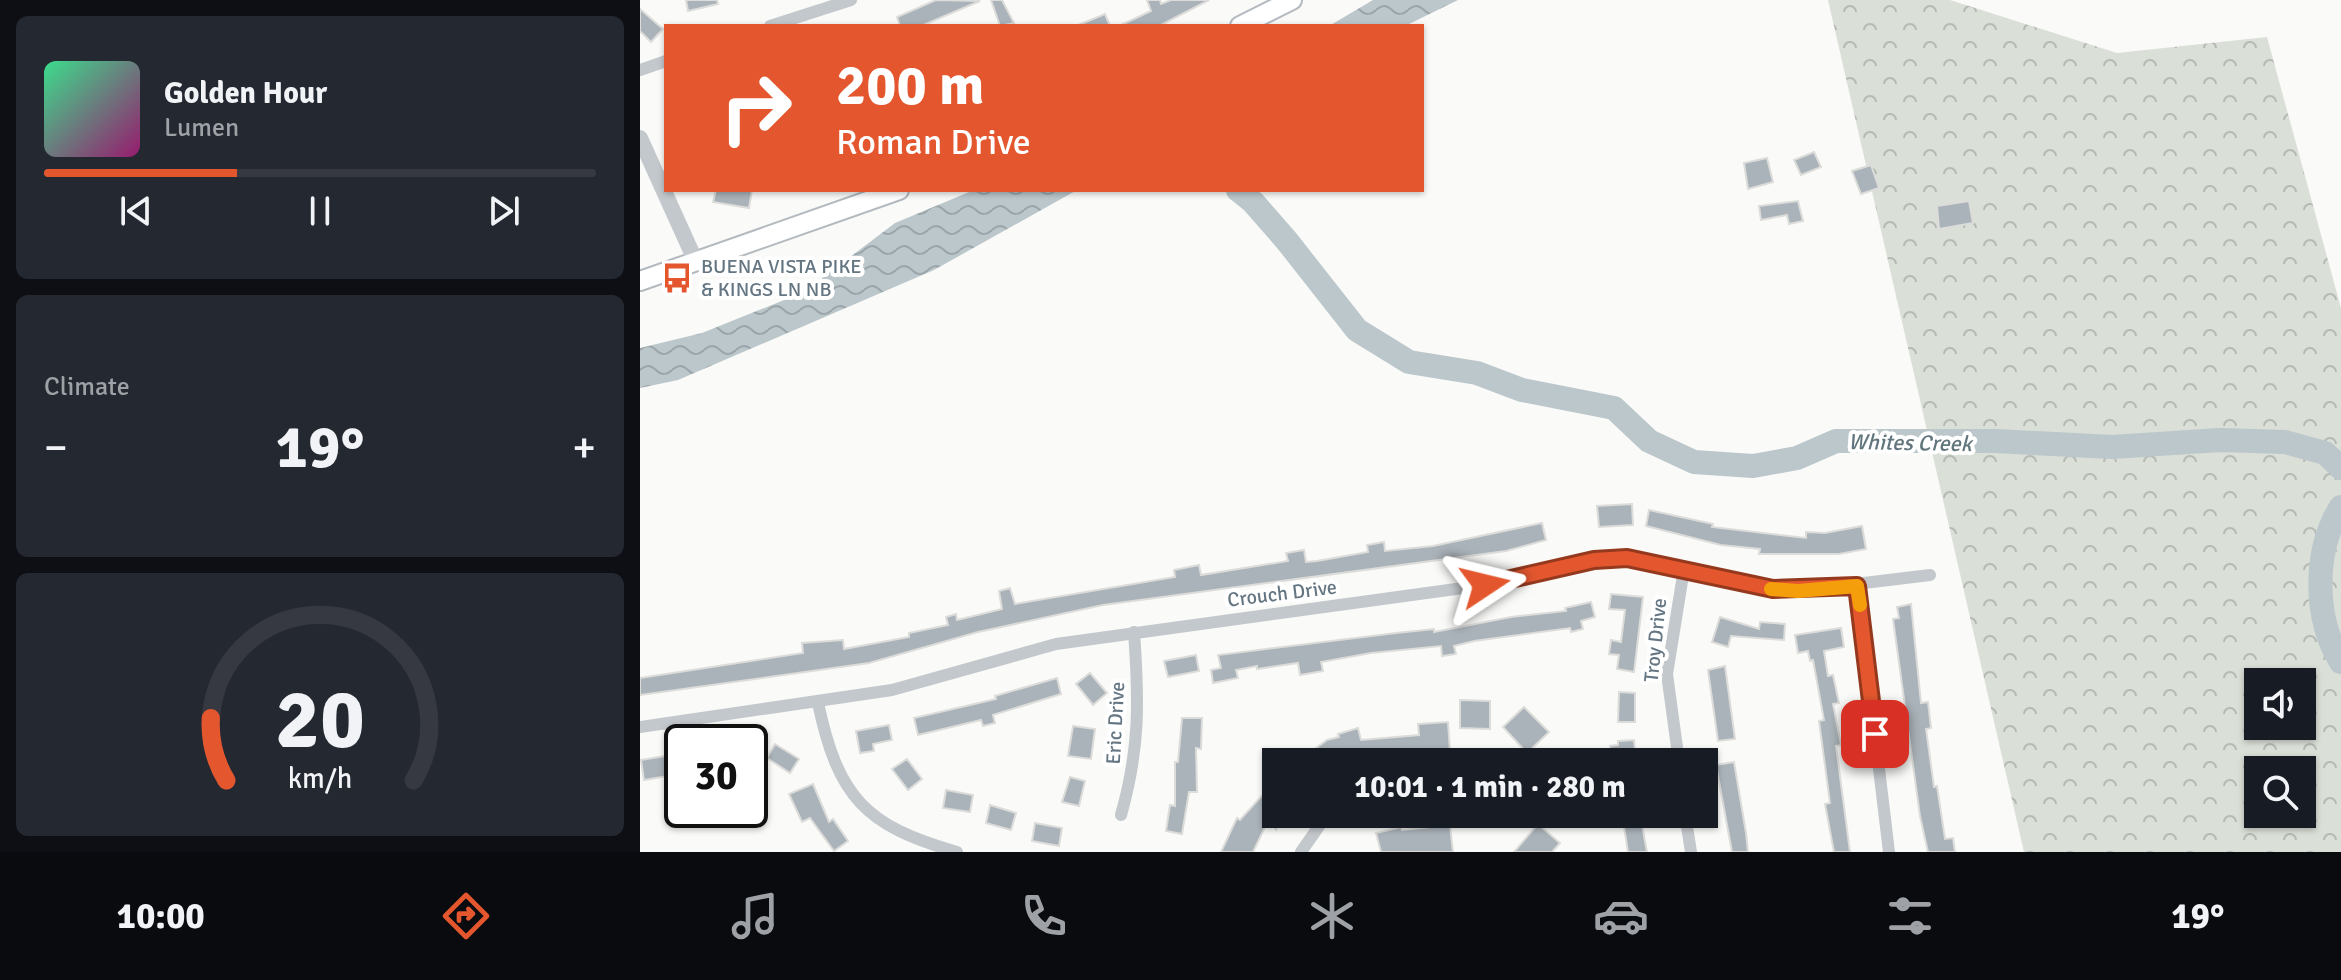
<!DOCTYPE html>
<meta charset="utf-8">
<style>
:root{--surface:#171b24;--page:#242831;--text:#f1f3f6;--muted:#9ea1a6;--line:#363941;--accent:#e4572e}
body{margin:0;font-family:Signika,sans-serif;background:var(--page);color:var(--text);height:100vh;display:flex;flex-direction:column;font-size:30px;white-space:nowrap}
*{box-sizing:border-box;margin:0}
p{font-size:26px;color:var(--muted)}
.icon{flex:none;width:44px;height:44px;fill:none;stroke:currentColor;stroke-width:2;stroke-linecap:round;stroke-linejoin:round}
.map{position:relative;flex:1;overflow:hidden}
.details{display:flex;flex-direction:column;gap:16px;padding:16px;background:#0d0f14;width:640px}
.details>*{flex:none}
.hud{position:absolute;left:24px;top:24px;width:760px;height:168px;border-radius:0px;box-shadow:0 2px 6px #0004;background:#e4572e;color:#fff;overflow:hidden}
.tools{position:absolute;left:1604px;top:668px;display:grid;gap:16px}
.tools a{display:grid;place-items:center;width:72px;height:72px;border-radius:0px;background:var(--surface);box-shadow:0 2px 6px #0004;font-size:40px}
.speed{position:absolute;left:24px;top:724px;display:flex;gap:16px;font-size:40px;font-weight:700;text-align:center}
.speed>*{display:grid;place-content:center;width:104px;height:104px;border-radius:50%;background:var(--surface);box-shadow:0 2px 6px #0004;line-height:1}
.speed .limit{border:4px solid #111;border-radius:12px;background:#fff;color:#111}
.pin{position:absolute;display:grid;place-items:center;width:68px;height:68px;color:#fff;margin:-34px;border-radius:16px;box-shadow:0 4px 12px #0006}
.me{position:absolute;width:88px;margin:-44px;rotate:80deg;stroke-linejoin:round;filter:drop-shadow(0 0 6px #0008)}
.turn{display:flex;align-items:center;gap:28px;height:168px;padding:0 40px;font-size:36px}
.turn .icon{width:104px;height:104px;stroke-width:2.5}
.turn b{display:block;font-size:56px;line-height:68px}
.big{font-size:60px;font-weight:800;line-height:1.1}
.details .tile{flex:1;display:flex;flex-direction:column;justify-content:center;gap:12px;min-width:0;padding:0 28px;border-radius:12px;background:var(--page)}
.details .dial{align-items:center;gap:0}
.dial svg{height:208px;overflow:visible;fill:none;stroke:var(--line);stroke-width:7;stroke-linecap:round;text-anchor:middle}
.dial text{fill:var(--text);stroke:none}
.song{display:flex;align-items:center;gap:24px}
.cover{width:96px;height:96px;border-radius:12px;background:linear-gradient(135deg,hsl(150 70% 55%),hsl(320 70% 35%))}
.played{height:8px;border-radius:4px;background:linear-gradient(90deg,var(--accent) 35%,var(--line) 35%)}
.keys{display:flex;justify-content:space-around;direction:ltr}
.heat{display:flex;justify-content:space-between;align-items:center;font-size:44px;direction:ltr}
.trip{position:absolute;left:622px;top:748px;width:456px;height:80px;border-radius:0px;background:var(--surface);box-shadow:0 2px 6px #0004;font-weight:800;line-height:80px;text-align:center}
.tab-bar{display:flex;height:128px;justify-content:space-around;align-items:center;background:#090b0e;color:var(--muted)}
.tab-bar .icon{width:56px;height:56px}
.tab-bar .current{color:var(--accent)}
.tab-bar b{font-size:36px;color:var(--text)}
main{display:flex;flex:1;min-height:0}
.map>svg:first-child{display:block}
</style>
<main>
<section class="details">
<div class="tile">
<div class="song"><i class="cover"></i><div><b>Golden Hour</b><p>Lumen</p></div></div>
<div class="played"></div>
<div class="keys"><svg class="icon" aria-label="previous" viewBox="0 0 24 24"><path d="M18 5L8 12l10 7zM5 5v14"/></svg><svg class="icon" aria-label="pause" viewBox="0 0 24 24"><path d="M8 5v14M16 5v14"/></svg><svg class="icon" aria-label="next" viewBox="0 0 24 24"><path d="M6 5l10 7-10 7zM19 5v14"/></svg></div>
</div>
<div class="tile"><p>Climate</p>
<div class="heat"><a>−</a><b class="big">19°</b><a>+</a></div>
</div>
<div class="tile dial"><svg viewBox="0 0 100 80">
<path d="M14 69A42 42 0 1 1 86 69"/>
<path d="M14 69A42 42 0 0 1 8 45" stroke="#e4572e"/>
<text x="50" y="56" font-size="32" font-weight="700">20</text>
<text x="50" y="72" font-size="11">km/h</text>
</svg></div>
</section>
<div class="map">
<svg width="1701" height="852" viewBox="0 0 1701 852">
<defs>
<pattern id="forest-crowns" width="20" height="18" patternUnits="userSpaceOnUse" patternTransform="scale(2)"><rect width="20" height="18" fill="#dadfd7"/><path d="M2 6a3 3 0 1 1 6 0M12 15a3 3 0 1 1 6 0" fill="none" stroke="#b4b9b4"/></pattern>
<pattern id="water-waves" width="16" height="10" patternUnits="userSpaceOnUse" patternTransform="scale(2)"><rect width="16" height="10" fill="#bbc7cb"/><path d="M0 5q4-4 8 0t8 0" fill="none" stroke="#9ca6aa"/></pattern>
</defs>
<rect width="100%" height="100%" fill="#fafaf8"/>
<path fill="url(#forest-crowns)" fill-rule="evenodd" d="M 1188,0 L 1310,0 L 1477,53 L 1627,37 L 1701,308 L 1701,852 L 1384,852 ZM 1618,682 L 1662,682 L 1662,726 L 1618,726 ZM 1618,770 L 1662,770 L 1662,814 L 1618,814 Z"/>
<g fill="url(#water-waves)">
<polygon points="733,0 818,0 765,26 689,26"/>
<polygon points="334,190 437,190 294,270 38,380 0,388 0,348 62,333 164,292 255,223"/>
</g>
<g fill="none" stroke-linecap="round" stroke-linejoin="round">
<g stroke="#bbc7cb" stroke-width="24">
<polyline points="598,190 613,202 647,241 717,330 769,362 837,373 882,390 974,408 1009,441 1054,462 1113,466 1157,458 1196,441 1356,441 1472,447 1580,440 1645,442 1685,453 1701,468"/>
<path d="M 1701,507 C 1673,551 1674,619 1701,662"/>
</g>
</g>
<g fill="#aab3b9" stroke="#dcdcda" stroke-width="2">
<polygon points="46,0 77,0 78,4 48,11"/>
<polygon points="296,0 340,1 281,26 260,26 257,17"/>
<polygon points="351,0 362,0 374,23 360,26"/>
<polygon points="507,0 520,0 521,4 531,0 569,0 519,26 479,26 511,11"/>
<polygon points="0,9 23,29 11,42 0,31"/>
<polygon points="465,14 470,26 436,26"/>
<polygon points="1174,152 1181,167 1161,175 1154,160"/>
<polygon points="1127,158 1133,182 1108,189 1104,163"/>
<polygon points="1231,165 1239,188 1221,194 1212,171"/>
<polygon points="76,190 112,190 109,208 73,202"/>
<polygon points="1158,201 1163,221 1149,224 1147,215 1121,220 1119,206"/>
<polygon points="1329,201 1333,223 1299,229 1297,206"/>
<polygon points="992,504 993,525 959,527 957,506"/>
<polygon points="1009,510 1073,524 1072,527 1166,538 1166,532 1185,533 1222,526 1226,549 1199,554 1119,554 1120,549 1081,545 1006,526"/>
<polygon points="902,523 906,540 866,551 463,605 338,632 229,663 0,695 0,678 163,653 162,643 203,640 204,649 269,637 269,633 308,625 306,617 316,614 317,620 362,609 359,591 370,588 375,604 535,577 534,570 559,565 561,575 648,561 646,553 664,550 666,562 677,561 728,552 727,545 744,542 745,551 793,546"/>
<polygon points="971,594 1003,597 994,672 977,669 979,655 969,654 971,640 981,642 985,610 969,609"/>
<polygon points="951,602 955,617 941,621 943,629 931,632 930,628 834,641 814,646 816,654 802,656 801,646 731,653 681,662 683,671 660,675 658,663 617,669 617,666 596,670 598,678 573,683 571,670 581,668 578,655 756,633 794,629 794,632 871,617 926,611 925,608"/>
<polygon points="1271,604 1281,703 1288,702 1291,728 1286,729 1294,787 1297,786 1305,839 1313,838 1315,852 1288,852 1280,816 1253,619 1259,618 1257,607"/>
<polygon points="1080,617 1119,629 1120,622 1145,624 1144,640 1091,636 1088,647 1072,642"/>
<polygon points="1201,628 1204,647 1184,651 1188,676 1193,675 1199,703 1193,704 1201,745 1196,746 1210,852 1194,852 1185,804 1190,803 1179,721 1184,720 1173,660 1170,661 1168,651 1158,653 1155,635"/>
<polygon points="556,655 559,671 528,677 524,661"/>
<polygon points="1085,666 1095,739 1078,741 1068,670"/>
<polygon points="450,673 467,693 453,705 436,684"/>
<polygon points="417,678 421,694 353,715 355,723 343,726 341,720 278,735 274,718 356,699 355,696"/>
<polygon points="979,692 995,693 995,722 978,722"/>
<polygon points="820,700 850,701 850,729 820,728"/>
<polygon points="884,707 909,732 887,753 863,727"/>
<polygon points="542,718 562,718 561,749 556,748 557,792 549,792 542,834 526,831 530,805 535,806 535,762 538,762"/>
<polygon points="808,722 810,751 771,754 771,762 738,762 737,754 711,762 658,762 687,740 699,737 698,734 718,728 721,740 779,735 778,724"/>
<polygon points="249,725 252,740 233,744 234,751 220,753 216,731"/>
<polygon points="433,726 455,729 451,759 428,756"/>
<polygon points="994,740 996,762 971,762 970,746 978,745 978,741"/>
<polygon points="135,744 159,759 150,773 127,758"/>
<polygon points="31,755 34,775 4,780 1,760"/>
<polygon points="267,759 282,779 268,790 252,769"/>
<polygon points="1094,762 1106,833 1108,852 1092,852 1076,765"/>
<polygon points="430,777 445,781 439,806 422,802"/>
<polygon points="636,780 636,829 628,821 613,852 581,852 597,818 600,820"/>
<polygon points="173,784 189,822 193,819 208,841 194,851 170,818 162,822 149,794"/>
<polygon points="306,790 333,795 330,812 303,808"/>
<polygon points="350,805 376,813 371,830 346,823"/>
<polygon points="982,814 1000,814 1007,852 988,852"/>
<polygon points="395,823 422,828 419,846 392,841"/>
<polygon points="898,824 920,843 912,852 874,852"/>
<polygon points="810,825 813,852 741,852 736,833 761,827 762,830"/>
</g>
<g fill="none" stroke-linecap="round" stroke-linejoin="round">
<g stroke="#b3babf" stroke-width="22">
<g id="secondary">
<polyline points="600,26 652,0"/>
<polyline points="0,281 259,190"/>
</g>
</g>
<g stroke="#c3c8cc" stroke-width="12">
<polyline points="130,26 211,0"/>
<polyline points="0,70 26,61"/>
<polyline points="1217,586 1249,852"/>
<path d="M 178,703 C 198,797 225,826 317,852"/>
<polyline points="0,727 252,690 416,644 874,581 970,558 1020,562 1099,584 1158,591 1290,575"/>
<polyline points="1039,762 1027,674 1044,569"/>
<polyline points="1045,814 1051,852"/>
<path d="M 481,815 C 500,748 499,701 494,632"/>
<polyline points="661,852 684,819 692,814"/>
</g>
<polyline stroke="#c3c8cc" stroke-width="16" points="0,138 56,262"/>
<use href="#secondary" stroke="#fff" stroke-width="18"/>
</g>
<g fill="none" stroke-linecap="round" stroke-linejoin="round">
<g stroke="#94391e" stroke-width="20">
<polyline id="route" points="845,585 954,560 987,558 1133,589 1217,586 1235,734"/>
</g>
<use href="#route" stroke="#e4572e" stroke-width="14"/>
<polyline stroke="#f59e0b" stroke-width="14" points="1131,589 1158,591 1217,586 1220,605"/>
</g>
<defs>
<g id="bus-bare" transform="scale(2.4)"><path d="M-5-6H5V4H4V6H2V4H-2V6H-4V4H-5ZM-3.5-4V0h7V-4ZM-3.5 1.2v1.5H-2V1.2ZM2 1.2v1.5H3.5V1.2Z" fill="#e4572e" stroke="#fff" stroke-width="2.5" paint-order="stroke"/></g>
</defs>
<g fill-rule="evenodd">
<use href="#bus-bare" x="37" y="278"/>
</g>
<g text-anchor="middle" stroke-width="8" stroke-linejoin="round" paint-order="stroke">
<g font-size="20" fill="#657683" stroke="#fff" text-anchor="start">
<text x="61" y="273">BUENA VISTA PIKE<tspan x="61" dy="23">&amp; KINGS LN NB</tspan></text>
</g>
<g font-size="20" fill="#657683" stroke="#fff">
<text transform="translate(642 593) rotate(-7)" y="7">Crouch Drive</text>
<text transform="translate(1015 640) rotate(-84)" y="7">Troy Drive</text>
<text transform="translate(475 723) rotate(-87)" y="7">Eric Drive</text>
</g>
<g font-size="22" font-style="italic" fill="#60757c" stroke="#fff">
<text transform="translate(1270 442) rotate(1)" y="8">Whites Creek</text>
</g>
</g>
</svg>
<div class="tools">
<a><svg class="icon" aria-label="sound" viewBox="0 0 24 24"><path d="M4 9h4l5-4v14l-5-4H4zM17 9q2 3 0 6"/></svg></a>
<a><svg class="icon" aria-label="search" viewBox="0 0 24 24"><circle cx="10" cy="10" r="6"/><path d="M15 15l6 6"/></svg></a>
</div>
<div class="speed"><div class="limit">30</div></div>
<div class="pin" style="left:1235px;top:734px;background:#d93025"><svg class="icon" aria-label="arrive" viewBox="0 0 24 24"><path d="M6 21V4h12l-3 4 3 4H6"/></svg></div>
<svg class="me" style="left:845px;top:585px" viewBox="-20 -20 40 40"><path d="M0-17L14 15 0 8-14 15z" fill="#e4572e" stroke="#fff" stroke-width="4"/></svg>
<div class="trip">10:01 · 1 min · 280 m</div>
<div class="hud">
<div class="turn"><svg class="icon" aria-label="right" viewBox="0 0 24 24"><path d="M7 20v-9h11M14 6l5 5-5 5"/></svg><div><b>200 m</b>Roman Drive</div></div>
</div>
</div>
</main>
<nav class="tab-bar">
<b>10:00</b>
<svg class="icon current" aria-label="directions" viewBox="0 0 24 24"><path d="M12 3l9 9-9 9-9-9zM9 14v-3h6M13 9l2 2-2 2"/></svg>
<svg class="icon" aria-label="music" viewBox="0 0 24 24"><path d="M9 18V5l10-2v13"/><circle cx="6" cy="18" r="3"/><circle cx="16" cy="16" r="3"/></svg>
<svg class="icon" aria-label="phone" viewBox="0 0 24 24"><path d="M5 4h4l2 5-3 2q2 4 5 5l2-3 5 2v4C11 20 4 13 5 4z"/></svg>
<svg class="icon" aria-label="climate" viewBox="0 0 24 24"><path d="M12 3v18M4 7l16 10M4 17L20 7"/></svg>
<svg class="icon" aria-label="car" viewBox="0 0 24 24"><path d="M5 17H2v-5l4-1 3-4h7l3 4 3 1v5h-3M9 17h6M6 11h13"/><circle cx="7" cy="17" r="2"/><circle cx="17" cy="17" r="2"/></svg>
<svg class="icon" aria-label="filters" viewBox="0 0 24 24"><path d="M4 7h16M4 17h16"/><circle cx="9" cy="7" r="2"/><circle cx="15" cy="17" r="2"/></svg>
<b>19°</b>
</nav>
